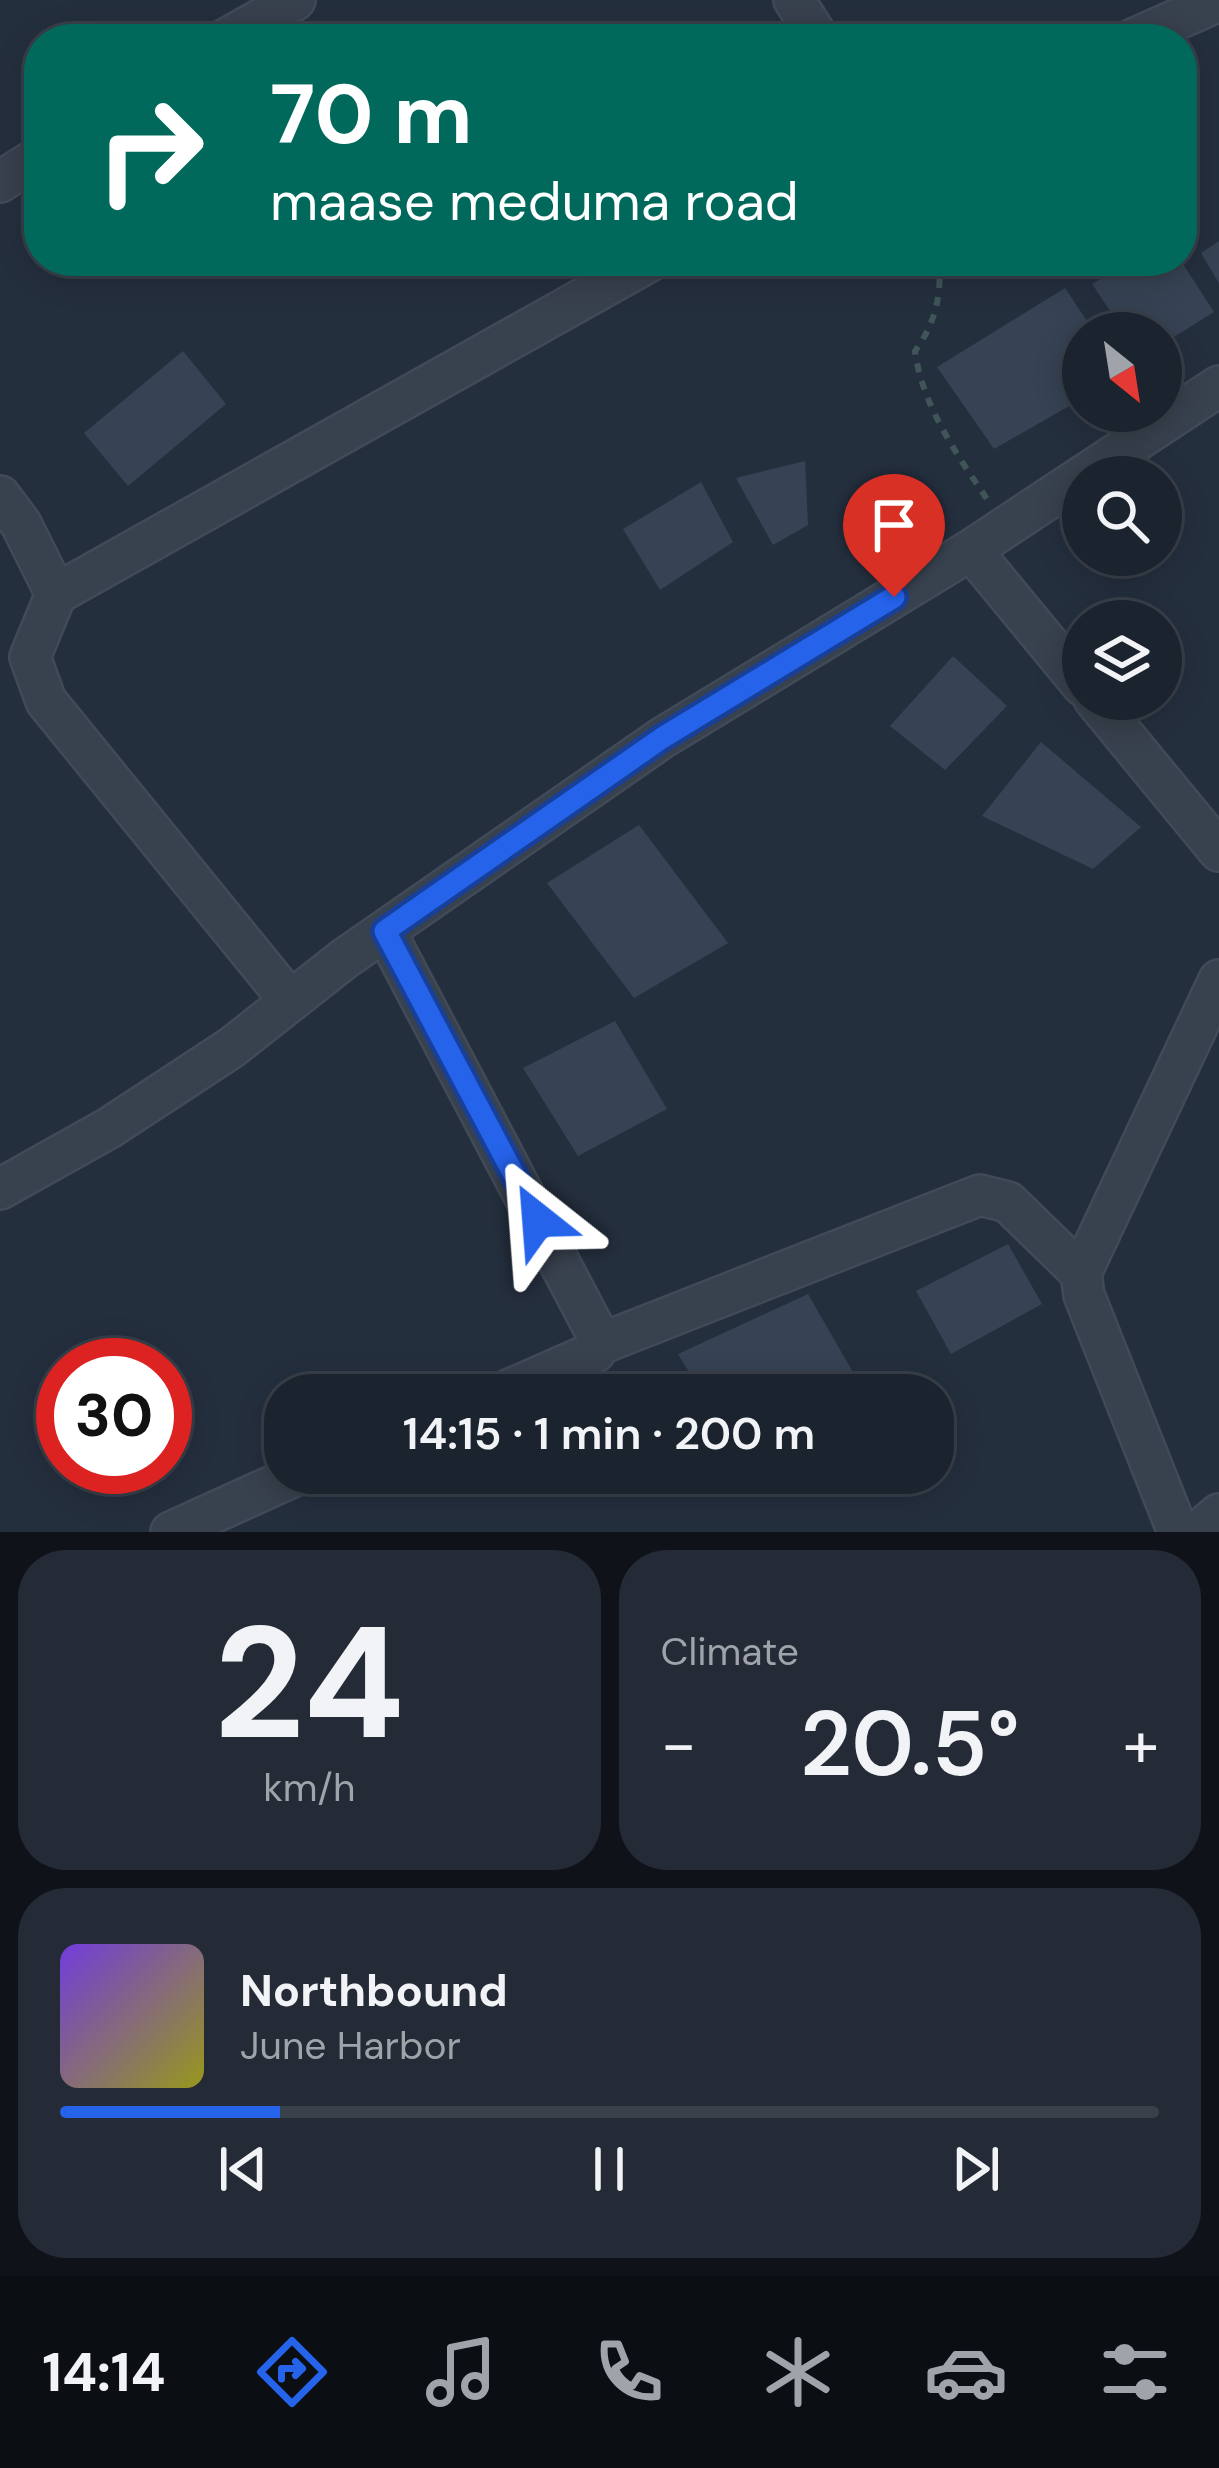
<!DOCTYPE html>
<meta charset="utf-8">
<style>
:root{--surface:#1b232e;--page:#242b36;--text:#f1f3f6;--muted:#a0a4aa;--line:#39404a;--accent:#2563eb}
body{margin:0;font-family:"DM Sans",sans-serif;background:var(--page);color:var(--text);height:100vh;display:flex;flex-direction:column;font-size:45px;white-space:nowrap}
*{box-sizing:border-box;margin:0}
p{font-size:39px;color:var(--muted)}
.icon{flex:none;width:66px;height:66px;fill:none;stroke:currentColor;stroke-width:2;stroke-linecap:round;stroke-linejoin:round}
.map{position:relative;height:1532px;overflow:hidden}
.drawer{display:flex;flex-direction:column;gap:18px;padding:18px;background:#0f1319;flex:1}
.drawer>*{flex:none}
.hud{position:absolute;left:24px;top:24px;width:1173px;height:252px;border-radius:48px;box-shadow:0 6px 30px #0003,0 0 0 3px var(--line);background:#00695c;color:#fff;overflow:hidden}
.needle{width:78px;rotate:150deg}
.fabs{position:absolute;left:1062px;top:312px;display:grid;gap:24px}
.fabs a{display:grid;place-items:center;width:120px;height:120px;border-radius:50%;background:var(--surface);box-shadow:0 6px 30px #0003,0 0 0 3px var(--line);font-size:60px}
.speed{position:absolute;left:36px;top:1338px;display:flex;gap:24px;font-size:60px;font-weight:700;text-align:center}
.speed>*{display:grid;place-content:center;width:156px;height:156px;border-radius:50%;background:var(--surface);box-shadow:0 6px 30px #0003,0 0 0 3px var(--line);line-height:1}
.speed .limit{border:18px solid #d22;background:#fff;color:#111}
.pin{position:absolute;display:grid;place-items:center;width:102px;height:102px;color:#fff;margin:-123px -51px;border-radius:50% 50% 50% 0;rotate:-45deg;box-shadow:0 0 12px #0007}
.pin .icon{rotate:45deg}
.me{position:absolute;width:132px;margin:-66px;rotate:332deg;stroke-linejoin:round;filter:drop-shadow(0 0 9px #0008)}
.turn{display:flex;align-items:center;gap:42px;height:252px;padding:0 48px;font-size:54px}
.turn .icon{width:156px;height:156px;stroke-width:2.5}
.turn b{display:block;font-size:84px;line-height:102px}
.big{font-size:90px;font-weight:600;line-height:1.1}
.drawer .widget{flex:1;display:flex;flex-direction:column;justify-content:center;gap:18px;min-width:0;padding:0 42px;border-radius:48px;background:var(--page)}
.drawer .dial{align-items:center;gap:0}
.dial b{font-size:156px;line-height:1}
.song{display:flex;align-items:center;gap:36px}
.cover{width:144px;height:144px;border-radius:18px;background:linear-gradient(135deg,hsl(260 70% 55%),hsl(60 70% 35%))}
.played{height:12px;border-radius:6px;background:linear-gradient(90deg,var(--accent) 20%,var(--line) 20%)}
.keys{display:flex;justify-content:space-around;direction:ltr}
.heat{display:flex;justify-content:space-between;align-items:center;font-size:66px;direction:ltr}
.drawer .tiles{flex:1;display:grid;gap:18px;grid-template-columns:1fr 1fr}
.widget:last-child{grid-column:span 2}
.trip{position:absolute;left:264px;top:1374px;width:690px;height:120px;border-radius:48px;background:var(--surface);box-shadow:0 6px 30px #0003,0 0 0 3px var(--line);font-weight:600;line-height:120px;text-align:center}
.dock{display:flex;height:192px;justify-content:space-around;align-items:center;background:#0b0e12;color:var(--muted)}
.dock .icon{width:84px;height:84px}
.dock .selected{color:var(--accent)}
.dock b{font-size:54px;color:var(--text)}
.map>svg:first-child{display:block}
</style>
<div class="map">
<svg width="1219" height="1532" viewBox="0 0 1219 1532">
<rect width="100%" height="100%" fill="#242f3e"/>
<g fill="#364354">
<polygon points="1219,241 1219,283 1201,253"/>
<polygon points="1132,261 1181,261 1214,312 1161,345 1161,333 1125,333 1092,284"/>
<polygon points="1065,288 1095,333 1083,333 1083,398 994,449 937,367"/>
<polygon points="183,351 226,404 128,486 84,433"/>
<polygon points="805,461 808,525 773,545 736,478"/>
<polygon points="701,482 733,542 660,590 623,529"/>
<polygon points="953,656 1007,706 945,770 890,726"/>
<polygon points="1041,742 1141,827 1093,869 982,816"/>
<polygon points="639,825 728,943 634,998 547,883"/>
<polygon points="615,1021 667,1109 578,1156 523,1068"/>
<polygon points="1008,1244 1042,1304 951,1354 916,1291"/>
<polygon points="808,1294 862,1388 849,1395 703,1395 678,1354"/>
</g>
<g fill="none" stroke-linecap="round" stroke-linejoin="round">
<g stroke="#414a57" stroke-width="44">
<g id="minor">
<polyline points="794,0 819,39"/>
<polyline points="226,39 295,0"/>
<polyline points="1133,39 1219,1"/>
<polyline points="0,182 39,157"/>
<polyline points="0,496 21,524 56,594"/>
<polyline points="971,550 1083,686"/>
<polyline points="1094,699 1219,851"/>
<polyline points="385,931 597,1334 595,1352 497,1395"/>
<polyline points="290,1001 46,701 30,657 56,594 650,261"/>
<polyline points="0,1189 109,1128 231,1048 344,959 662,738 971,550 1219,386"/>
<polyline points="600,1344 980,1195 1008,1202 1081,1273"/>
<polyline points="171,1532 301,1473"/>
<polyline points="1178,1532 1084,1295 1081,1273 1219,980"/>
<polyline points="1198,1532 1219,1514"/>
</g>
</g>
<path stroke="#3f5557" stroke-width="6" stroke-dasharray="9 9" stroke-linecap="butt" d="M 939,261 C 942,295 935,324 915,351 C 922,405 957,455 987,499"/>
<use href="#minor" stroke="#38414e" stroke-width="39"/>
</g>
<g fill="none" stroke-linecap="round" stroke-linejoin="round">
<g stroke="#184099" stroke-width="30">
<polyline id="route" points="538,1220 385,931 662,738 894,597"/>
</g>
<use href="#route" stroke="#2563eb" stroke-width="21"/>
</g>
</svg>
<div class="fabs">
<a><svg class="needle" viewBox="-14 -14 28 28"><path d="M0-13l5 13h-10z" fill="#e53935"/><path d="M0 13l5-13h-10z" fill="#a0a4aa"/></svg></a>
<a><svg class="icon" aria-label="search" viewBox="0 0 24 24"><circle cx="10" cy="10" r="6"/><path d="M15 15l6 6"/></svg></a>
<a><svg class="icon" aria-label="layers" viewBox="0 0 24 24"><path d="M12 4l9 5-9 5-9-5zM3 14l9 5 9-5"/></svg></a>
</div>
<div class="speed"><div class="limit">30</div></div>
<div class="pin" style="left:894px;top:597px;background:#d93025"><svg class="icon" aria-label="arrive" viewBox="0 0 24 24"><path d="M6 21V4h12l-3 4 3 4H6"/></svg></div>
<svg class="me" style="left:538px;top:1220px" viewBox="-20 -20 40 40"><path d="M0-17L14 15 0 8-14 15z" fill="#2563eb" stroke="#fff" stroke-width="4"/></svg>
<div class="trip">14:15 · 1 min · 200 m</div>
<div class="hud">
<div class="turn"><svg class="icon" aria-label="right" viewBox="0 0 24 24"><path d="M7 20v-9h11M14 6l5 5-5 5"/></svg><div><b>70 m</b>maase meduma road</div></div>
</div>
</div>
<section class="drawer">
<div class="tiles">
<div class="widget dial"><b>24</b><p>km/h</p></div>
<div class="widget"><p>Climate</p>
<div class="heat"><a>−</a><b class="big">20.5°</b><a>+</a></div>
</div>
<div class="widget">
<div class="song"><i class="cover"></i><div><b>Northbound</b><p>June Harbor</p></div></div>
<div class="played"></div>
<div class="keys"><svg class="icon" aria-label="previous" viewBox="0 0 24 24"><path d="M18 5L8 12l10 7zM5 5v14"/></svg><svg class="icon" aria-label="pause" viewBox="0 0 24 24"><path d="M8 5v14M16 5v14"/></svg><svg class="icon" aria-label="next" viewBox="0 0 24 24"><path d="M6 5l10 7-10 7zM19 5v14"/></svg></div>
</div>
</div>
</section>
<nav class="dock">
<b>14:14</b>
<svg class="icon selected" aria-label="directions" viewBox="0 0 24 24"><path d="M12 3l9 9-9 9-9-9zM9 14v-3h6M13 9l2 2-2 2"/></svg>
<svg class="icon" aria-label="music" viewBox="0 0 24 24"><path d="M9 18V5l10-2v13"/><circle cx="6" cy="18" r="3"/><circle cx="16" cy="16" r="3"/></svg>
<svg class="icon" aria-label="phone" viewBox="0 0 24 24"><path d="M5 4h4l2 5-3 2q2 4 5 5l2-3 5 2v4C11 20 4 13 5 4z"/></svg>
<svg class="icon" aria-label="climate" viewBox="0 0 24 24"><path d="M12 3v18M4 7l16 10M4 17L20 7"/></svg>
<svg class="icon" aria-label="car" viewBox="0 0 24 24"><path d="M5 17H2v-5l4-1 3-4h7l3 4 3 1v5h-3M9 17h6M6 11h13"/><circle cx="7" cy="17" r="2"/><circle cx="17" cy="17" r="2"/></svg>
<svg class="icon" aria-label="filters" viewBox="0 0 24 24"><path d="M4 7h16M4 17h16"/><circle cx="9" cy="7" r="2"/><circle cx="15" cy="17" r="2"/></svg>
</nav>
